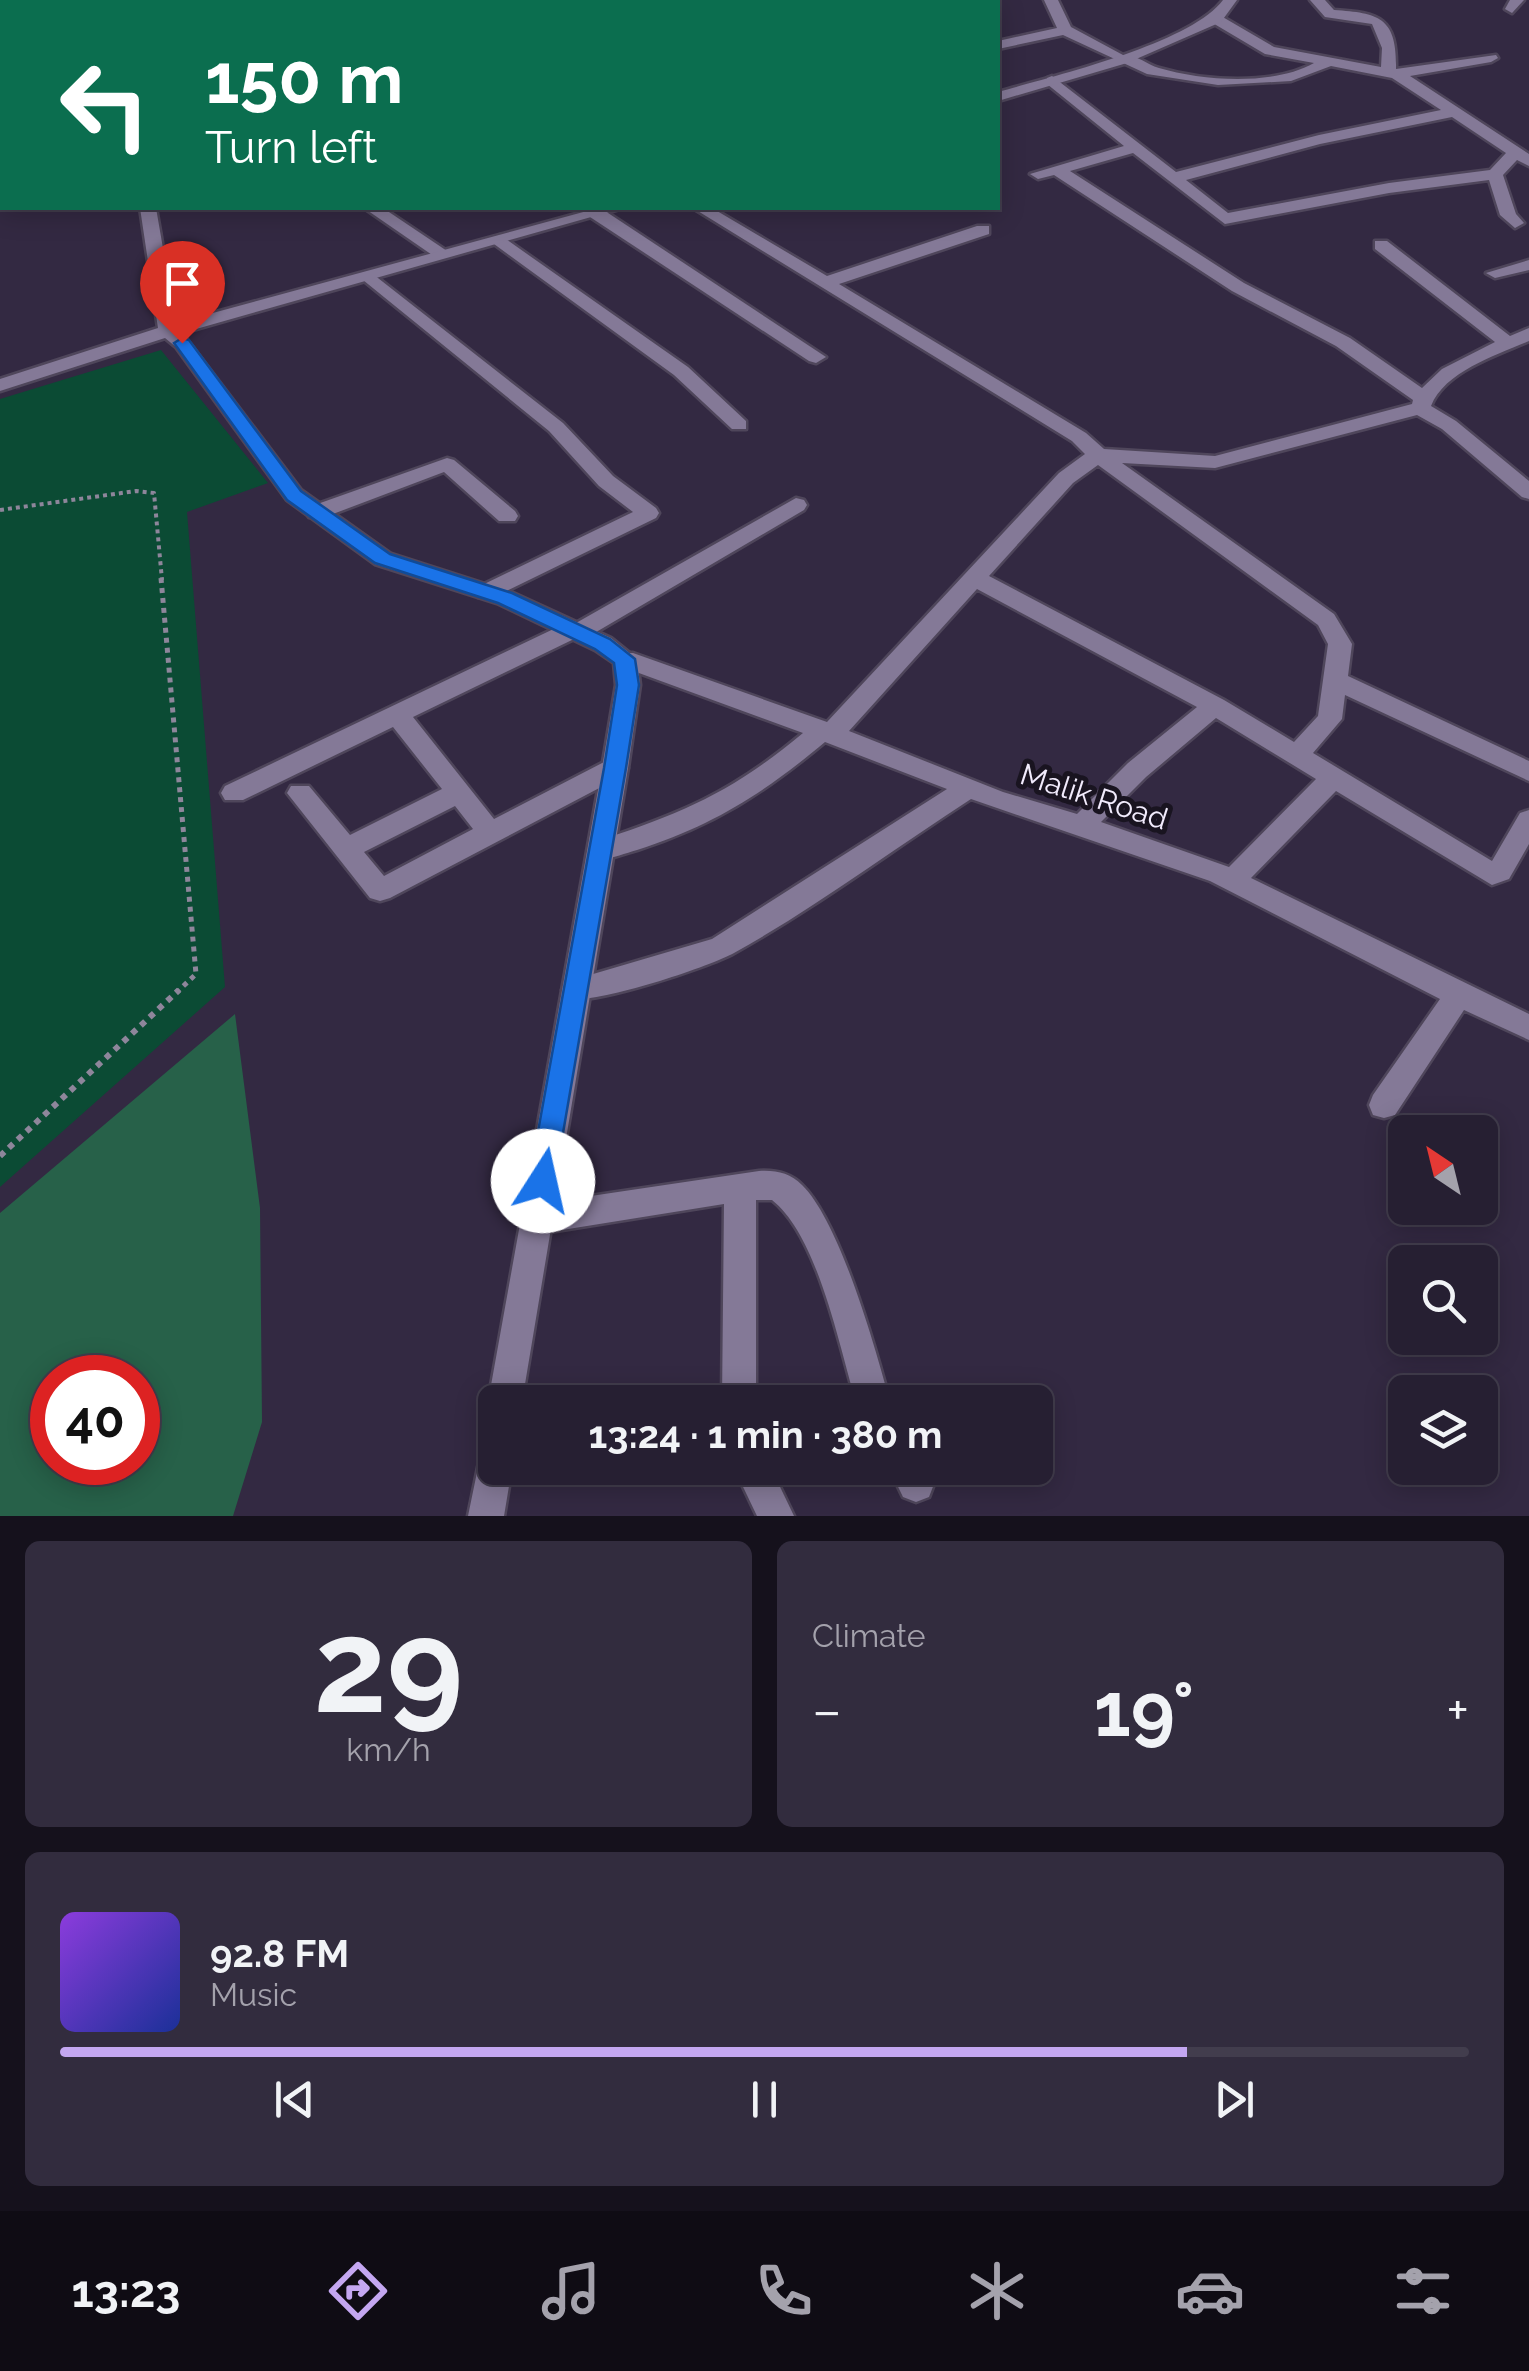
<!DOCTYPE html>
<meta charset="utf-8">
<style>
:root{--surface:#261f32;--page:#322c3e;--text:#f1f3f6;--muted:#a4a2ac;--line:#423d4d;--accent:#c4a7f1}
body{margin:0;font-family:Raleway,sans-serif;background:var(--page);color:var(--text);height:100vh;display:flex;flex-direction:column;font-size:38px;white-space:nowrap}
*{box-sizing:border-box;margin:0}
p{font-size:32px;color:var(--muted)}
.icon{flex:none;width:55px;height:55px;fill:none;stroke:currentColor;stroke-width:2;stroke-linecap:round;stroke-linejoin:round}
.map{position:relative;height:1516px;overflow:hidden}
.drawer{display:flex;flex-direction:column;gap:25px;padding:25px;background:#15111c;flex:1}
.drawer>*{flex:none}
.hud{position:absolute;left:0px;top:0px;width:1000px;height:210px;box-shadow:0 5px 25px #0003,0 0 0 2px var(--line);background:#0b6e4f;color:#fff;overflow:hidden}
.needle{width:65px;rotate:325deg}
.buttons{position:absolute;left:1388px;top:1115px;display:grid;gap:20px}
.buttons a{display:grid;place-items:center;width:110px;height:110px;border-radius:15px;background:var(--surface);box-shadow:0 5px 25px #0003,0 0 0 2px var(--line);font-size:50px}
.speed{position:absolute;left:30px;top:1355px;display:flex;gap:20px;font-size:50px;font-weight:700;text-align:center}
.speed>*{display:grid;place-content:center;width:130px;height:130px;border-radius:50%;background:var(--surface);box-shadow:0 5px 25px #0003,0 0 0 2px var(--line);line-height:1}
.speed .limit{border:15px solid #d22;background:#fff;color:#111}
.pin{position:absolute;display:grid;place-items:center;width:85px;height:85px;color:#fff;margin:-102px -42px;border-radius:50% 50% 50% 0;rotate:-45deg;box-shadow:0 0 10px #0007}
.pin .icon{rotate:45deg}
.me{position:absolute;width:110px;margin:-55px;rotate:10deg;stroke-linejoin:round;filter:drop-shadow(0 0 8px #0008)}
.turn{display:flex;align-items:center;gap:35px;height:210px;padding:0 40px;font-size:45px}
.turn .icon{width:130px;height:130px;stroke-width:2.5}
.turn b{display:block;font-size:70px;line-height:85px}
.big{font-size:75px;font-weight:700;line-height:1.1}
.drawer .card{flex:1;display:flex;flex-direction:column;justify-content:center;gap:15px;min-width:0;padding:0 35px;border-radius:15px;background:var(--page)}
.drawer .dial{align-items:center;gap:0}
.dial b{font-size:130px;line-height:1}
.song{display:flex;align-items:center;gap:30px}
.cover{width:120px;height:120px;border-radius:15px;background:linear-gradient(135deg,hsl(270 70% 55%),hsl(230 70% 35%))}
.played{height:10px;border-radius:5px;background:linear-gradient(90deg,var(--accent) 80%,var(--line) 80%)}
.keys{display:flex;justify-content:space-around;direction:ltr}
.heat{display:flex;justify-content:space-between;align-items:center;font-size:55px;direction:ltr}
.drawer .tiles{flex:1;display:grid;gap:25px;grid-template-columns:1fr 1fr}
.card:last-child{grid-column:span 2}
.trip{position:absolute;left:478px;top:1385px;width:575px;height:100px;border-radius:15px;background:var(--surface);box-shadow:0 5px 25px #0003,0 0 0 2px var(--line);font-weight:700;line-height:100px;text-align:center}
.tabs{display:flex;height:160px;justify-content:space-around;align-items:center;background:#0f0c14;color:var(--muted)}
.tabs .icon{width:70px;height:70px}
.tabs .on{color:var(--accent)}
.tabs b{font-size:45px;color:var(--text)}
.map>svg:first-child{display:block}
</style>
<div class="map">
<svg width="1529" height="1516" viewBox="0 0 1529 1516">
<rect width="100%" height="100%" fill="#332942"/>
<polygon fill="#0b4b34" points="161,350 268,483 187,512 225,987 0,1187 0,399"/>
<path fill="#276149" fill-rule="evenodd" d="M 235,1014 L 260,1208 L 262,1422 L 233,1516 L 0,1516 L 0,1213 ZM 52,1378 L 138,1378 L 138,1462 L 52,1462 Z"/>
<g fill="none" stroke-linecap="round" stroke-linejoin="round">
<g stroke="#4f465b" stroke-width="5">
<g id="minor">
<polygon points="221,0 236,0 237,2 220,2"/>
<rect x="490" y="0" width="14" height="2"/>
<path d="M 1044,0 L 1058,0 L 1071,27 L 1123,55 C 1136,54 1146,64 1159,68 C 1203,81 1273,86 1314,63 L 1265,54 L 1211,22 L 1211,16 L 1221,16 L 1274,47 L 1381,67 L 1382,48 L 1372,24 L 1325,17 L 1310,0 L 1325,0 L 1334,10 C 1380,13 1397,18 1396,69 L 1496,55 L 1498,58 L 1491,62 L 1410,76 L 1529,154 L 1529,166 L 1517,160 L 1503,175 L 1516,214 L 1524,223 L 1515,228 L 1500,215 L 1489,180 L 1389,193 L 1225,224 L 1133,153 L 1070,171 L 1244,283 L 1350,338 L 1422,388 L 1442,369 L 1495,342 L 1375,249 L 1375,241 L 1387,241 L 1510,336 L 1529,328 L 1529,341 C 1497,355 1445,371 1431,406 L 1456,421 L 1529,481 L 1529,499 L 1522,497 L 1442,429 L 1417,415 L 1215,468 L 1122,463 L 1334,614 L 1352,644 L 1348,676 L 1529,761 L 1529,781 L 1345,695 L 1342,719 L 1313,753 L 1492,861 L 1520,813 L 1529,810 L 1529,844 L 1509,879 L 1492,885 L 1336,791 L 1251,878 L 1529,1014 L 1529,1040 L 1464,1010 L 1395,1115 L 1384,1118 L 1373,1115 L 1369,1105 L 1373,1095 L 1440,999 L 1210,881 L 971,799 C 892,850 815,908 734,953 C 709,967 589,1007 566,998 L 562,990 L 566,982 L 712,939 L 947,789 L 825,742 C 764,793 714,825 637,850 C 622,854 606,862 592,857 L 588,850 L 592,843 C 680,814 730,794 803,733 L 617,665 L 613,659 L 617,653 L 633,653 L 827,722 L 1059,473 L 1085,454 L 1072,441 L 693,208 L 712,208 L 827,276 L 977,226 L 989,226 L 989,234 L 839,284 L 1086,433 L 1104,449 L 1215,456 L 1412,404 L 1413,400 L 1336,346 L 1232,291 L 1054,175 L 1038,179 L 1030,174 L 1124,146 L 1047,84 L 1047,78 L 1052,76 L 1176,172 L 1319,135 L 1441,110 L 1392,78 L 1331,66 L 1291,81 L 1218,85 L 1147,74 L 1063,35 L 998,49 L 998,41 L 1057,28 ZM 1452,117 L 1506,153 L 1490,170 L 1389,183 L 1228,213 L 1186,180 L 1320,144 ZM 1098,465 L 1318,625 L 1328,644 L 1318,716 L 1294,742 L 1224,700 L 989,576 L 1073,483 ZM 977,589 L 1197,707 L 1128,763 L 1077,814 L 1003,792 L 849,731 ZM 1216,718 L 1316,779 L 1229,867 L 1101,822 L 1146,777 Z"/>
<polygon points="1510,0 1524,0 1512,13 1505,9"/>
<rect x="0" y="17" width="2" height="8"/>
<polygon points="0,76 2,77 2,85 0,86"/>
<polygon points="2,115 2,125 0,126 0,116"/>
<polygon points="364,208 383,208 453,255 438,259"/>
<polygon points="590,209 602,209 826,357 816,363 809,361 590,217"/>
<polygon points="500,235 688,367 746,421 746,429 732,429 674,375 494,244 491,240"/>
<polygon points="1529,260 1529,270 1495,278 1486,273"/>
<polygon points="369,271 563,423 613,476 656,508 659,513 656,518 494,597 478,597 475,592 478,587 633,512 599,486 549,431 363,280 360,276"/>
<polygon points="447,458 454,460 515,511 518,516 515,521 499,521 444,472 325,517 309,517 306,512 309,507"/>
<path d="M 796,498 L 804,500 L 807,505 L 804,510 L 586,638 L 574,639 L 413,717 L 494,819 L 606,761 L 624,761 L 628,768 L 624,775 L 390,898 L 380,901 L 370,898 L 287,793 L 291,786 L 309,786 L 350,835 L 442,789 L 393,727 L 243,800 L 225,800 L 221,793 L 225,786 L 564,624 L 576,623 ZM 455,806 L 473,829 L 384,876 L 364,852 Z"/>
<path d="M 759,1171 C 776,1170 790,1173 802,1185 C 840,1222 876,1350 890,1402 L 856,1402 C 839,1346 818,1236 772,1200 L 756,1200 L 756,1402 L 722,1402 L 724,1204 L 537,1234 L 526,1230 L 521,1219 L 526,1208 L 537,1204 Z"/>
<polygon points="734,1468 771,1468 794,1516 757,1516"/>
<polygon points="889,1468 926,1468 934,1484 929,1497 916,1502 903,1497"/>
</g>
</g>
<g stroke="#4f465b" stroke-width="5">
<g id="tertiary">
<path d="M 1223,0 L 1237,0 L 1221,22 L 1127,63 L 998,101 L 998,92 C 1053,76 1190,44 1223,0 Z"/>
<polygon points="140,208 156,208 176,323 598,208 623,208 182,333 301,490 391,554 513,593 611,638 637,659 640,685 628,768 522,1402 495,1402 495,1415 488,1402 602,768 616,685 614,663 595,650 497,603 375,564 287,500 176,347 165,338 0,391 0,379 158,328"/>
<polygon points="495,1443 495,1468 512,1468 504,1516 468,1516 482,1448"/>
</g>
</g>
<polyline stroke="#8e869b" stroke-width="4" stroke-dasharray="4 4" stroke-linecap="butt" points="0,510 136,491 154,493 162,580"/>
<polyline stroke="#8e869b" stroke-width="5" stroke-dasharray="5 5" stroke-linecap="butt" points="161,578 196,974 176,993"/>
<polyline stroke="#8e869b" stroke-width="6" stroke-dasharray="6 6" stroke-linecap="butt" points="0,1156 179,990"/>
<use href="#minor" fill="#847997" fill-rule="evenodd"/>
<use href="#tertiary" fill="#847997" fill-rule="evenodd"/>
</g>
<polygon fill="#1a73e8" stroke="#114b97" stroke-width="2.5" points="182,338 189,340 301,491 390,554 512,593 610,639 635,659 639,685 626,768 553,1191 543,1194 533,1191 529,1181 604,768 617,685 614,663 595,649 498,603 375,563 287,500 174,343"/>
<g text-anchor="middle" stroke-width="10" stroke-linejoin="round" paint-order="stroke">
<g font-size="30" fill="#f2ecfd" stroke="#191420">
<text transform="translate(1094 797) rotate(18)" y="10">Malik Road</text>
</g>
</g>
</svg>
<div class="buttons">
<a><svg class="needle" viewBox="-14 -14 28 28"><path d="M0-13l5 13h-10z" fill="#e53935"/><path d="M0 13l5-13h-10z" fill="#a4a2ac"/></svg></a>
<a><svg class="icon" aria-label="search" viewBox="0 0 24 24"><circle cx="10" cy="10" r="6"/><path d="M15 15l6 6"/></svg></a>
<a><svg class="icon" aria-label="layers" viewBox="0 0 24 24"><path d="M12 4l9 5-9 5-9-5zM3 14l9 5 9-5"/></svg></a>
</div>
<div class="speed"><div class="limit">40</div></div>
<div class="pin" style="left:182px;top:343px;background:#d93025"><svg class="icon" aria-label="arrive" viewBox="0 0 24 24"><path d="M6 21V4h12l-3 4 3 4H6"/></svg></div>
<svg class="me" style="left:543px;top:1181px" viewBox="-20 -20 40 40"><circle r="19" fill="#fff"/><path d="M0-13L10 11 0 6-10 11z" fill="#1a73e8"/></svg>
<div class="trip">13:24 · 1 min · 380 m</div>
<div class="hud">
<div class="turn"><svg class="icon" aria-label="left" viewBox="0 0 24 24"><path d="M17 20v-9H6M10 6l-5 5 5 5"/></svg><div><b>150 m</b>Turn left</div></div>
</div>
</div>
<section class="drawer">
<div class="tiles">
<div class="card dial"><b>29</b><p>km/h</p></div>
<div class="card"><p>Climate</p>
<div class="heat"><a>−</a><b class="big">19°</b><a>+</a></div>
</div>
<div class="card">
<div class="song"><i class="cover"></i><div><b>92.8 FM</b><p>Music</p></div></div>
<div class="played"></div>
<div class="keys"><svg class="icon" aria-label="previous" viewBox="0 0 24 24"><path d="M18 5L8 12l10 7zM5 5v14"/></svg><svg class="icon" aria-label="pause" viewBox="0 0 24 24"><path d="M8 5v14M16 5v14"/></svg><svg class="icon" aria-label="next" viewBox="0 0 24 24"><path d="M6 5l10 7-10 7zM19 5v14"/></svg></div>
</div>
</div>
</section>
<nav class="tabs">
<b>13:23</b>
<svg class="icon on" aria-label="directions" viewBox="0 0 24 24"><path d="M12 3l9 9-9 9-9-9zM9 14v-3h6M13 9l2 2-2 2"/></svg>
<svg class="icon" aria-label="music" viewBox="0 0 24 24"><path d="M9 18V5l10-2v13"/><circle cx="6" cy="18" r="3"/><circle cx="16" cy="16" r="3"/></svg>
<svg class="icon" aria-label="phone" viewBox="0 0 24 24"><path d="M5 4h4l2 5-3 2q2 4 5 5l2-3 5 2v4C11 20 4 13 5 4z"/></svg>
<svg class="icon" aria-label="climate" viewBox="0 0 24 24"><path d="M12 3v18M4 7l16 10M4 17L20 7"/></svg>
<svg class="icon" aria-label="car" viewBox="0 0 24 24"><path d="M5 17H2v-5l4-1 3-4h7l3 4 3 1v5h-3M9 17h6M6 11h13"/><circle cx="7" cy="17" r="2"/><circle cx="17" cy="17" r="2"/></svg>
<svg class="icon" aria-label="filters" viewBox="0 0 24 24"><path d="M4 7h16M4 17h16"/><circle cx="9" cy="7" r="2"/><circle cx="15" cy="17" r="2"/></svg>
</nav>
